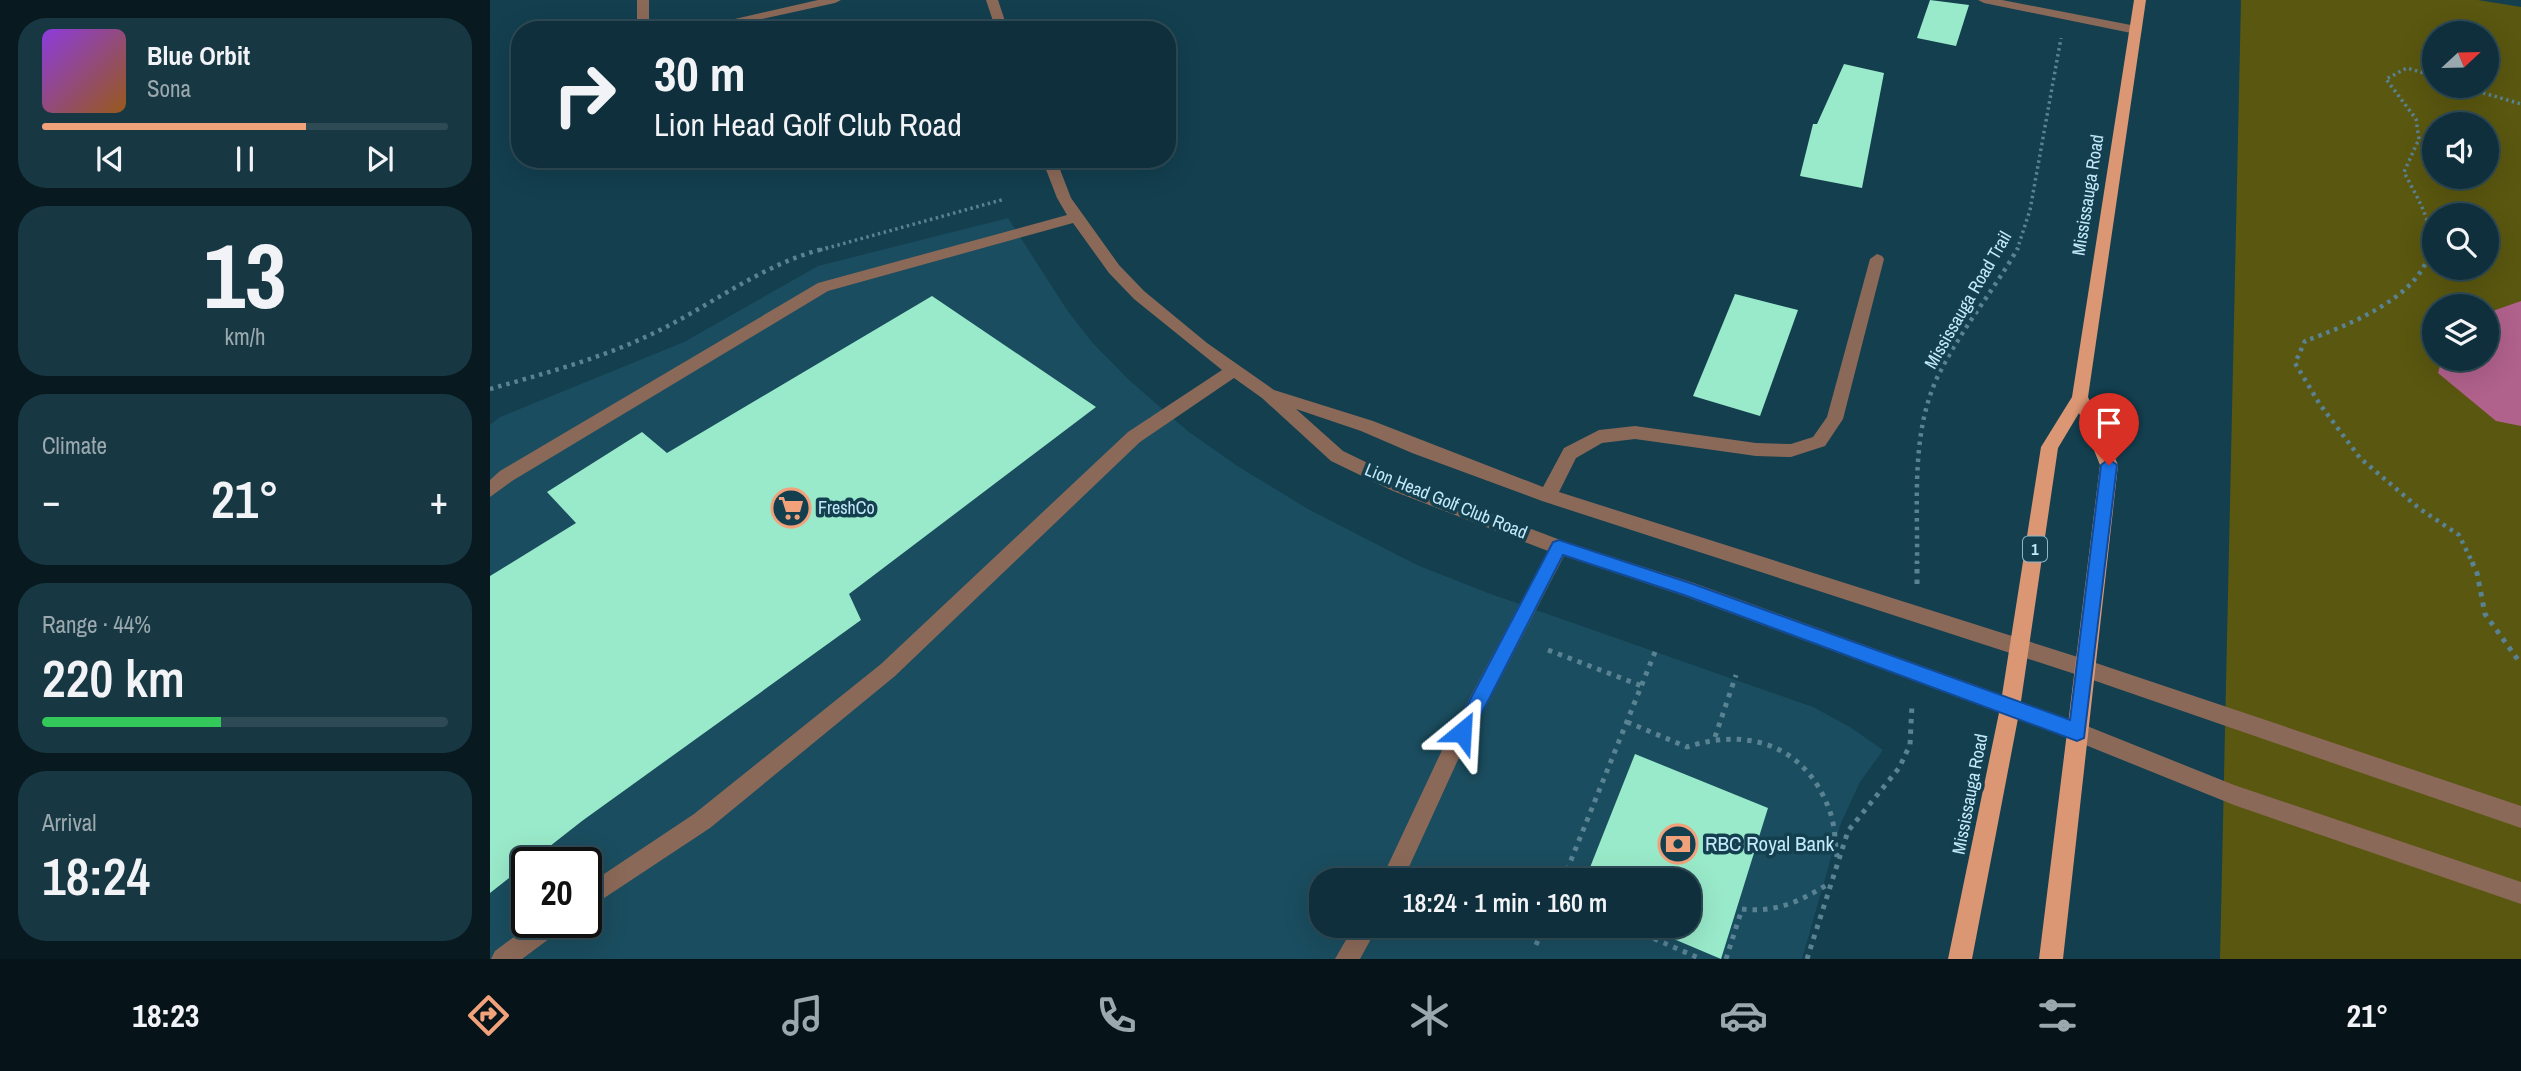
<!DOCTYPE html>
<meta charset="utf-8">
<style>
:root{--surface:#0e2f3b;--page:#173742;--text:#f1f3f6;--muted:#9ba9af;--line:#2e4a55;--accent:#f1a27b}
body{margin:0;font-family:"Archivo Narrow",sans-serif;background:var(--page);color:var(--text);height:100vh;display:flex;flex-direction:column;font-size:26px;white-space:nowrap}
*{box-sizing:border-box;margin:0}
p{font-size:23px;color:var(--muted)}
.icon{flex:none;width:38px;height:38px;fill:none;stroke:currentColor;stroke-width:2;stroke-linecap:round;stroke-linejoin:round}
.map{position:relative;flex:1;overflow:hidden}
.sheet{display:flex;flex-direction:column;gap:18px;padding:18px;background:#081a20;width:490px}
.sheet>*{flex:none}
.top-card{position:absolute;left:21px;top:21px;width:665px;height:147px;border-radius:28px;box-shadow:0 7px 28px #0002,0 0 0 2px var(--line);background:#0e2f3b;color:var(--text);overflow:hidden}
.needle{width:46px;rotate:68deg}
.controls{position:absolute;left:1932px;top:21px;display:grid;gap:14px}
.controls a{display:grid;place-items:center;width:77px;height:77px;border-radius:50%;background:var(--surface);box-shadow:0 7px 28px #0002,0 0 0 2px var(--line);font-size:35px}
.speed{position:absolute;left:21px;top:847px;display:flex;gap:14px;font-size:35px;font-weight:700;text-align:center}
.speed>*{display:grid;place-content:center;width:91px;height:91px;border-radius:50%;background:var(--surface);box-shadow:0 7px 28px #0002,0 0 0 2px var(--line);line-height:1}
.speed .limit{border:4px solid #111;border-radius:10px;background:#fff;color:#111}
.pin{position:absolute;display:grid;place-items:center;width:60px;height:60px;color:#fff;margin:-72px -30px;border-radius:50% 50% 50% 0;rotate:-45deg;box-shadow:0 0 7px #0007}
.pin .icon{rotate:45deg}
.me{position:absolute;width:77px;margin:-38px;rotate:27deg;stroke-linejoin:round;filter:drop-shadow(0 0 5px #0008)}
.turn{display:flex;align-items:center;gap:24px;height:147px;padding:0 28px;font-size:32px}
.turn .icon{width:91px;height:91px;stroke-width:2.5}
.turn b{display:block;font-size:49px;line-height:60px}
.big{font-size:52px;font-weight:600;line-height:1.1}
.sheet .card{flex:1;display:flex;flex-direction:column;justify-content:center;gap:10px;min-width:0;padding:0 24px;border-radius:28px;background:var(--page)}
.sheet .dial{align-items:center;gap:0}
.dial b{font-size:91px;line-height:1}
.song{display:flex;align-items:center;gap:21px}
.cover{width:84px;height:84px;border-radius:10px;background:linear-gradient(135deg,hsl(270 70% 55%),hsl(30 70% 35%))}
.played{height:7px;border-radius:4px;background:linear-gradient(90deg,var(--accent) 65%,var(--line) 65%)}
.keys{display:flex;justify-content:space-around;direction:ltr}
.heat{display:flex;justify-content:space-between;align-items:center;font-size:38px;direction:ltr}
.charge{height:10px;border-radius:5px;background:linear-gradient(90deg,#34c759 44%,var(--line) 0)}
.trip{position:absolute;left:819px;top:868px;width:392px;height:70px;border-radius:28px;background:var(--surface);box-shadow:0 7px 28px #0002,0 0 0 2px var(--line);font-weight:600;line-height:70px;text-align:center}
.tab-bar{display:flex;height:112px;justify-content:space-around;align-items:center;background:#061318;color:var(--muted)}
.tab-bar .icon{width:49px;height:49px}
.tab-bar .on{color:var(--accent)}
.tab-bar b{font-size:32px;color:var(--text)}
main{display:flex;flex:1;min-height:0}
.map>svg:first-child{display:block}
</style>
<main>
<section class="sheet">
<div class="card">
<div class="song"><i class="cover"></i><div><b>Blue Orbit</b><p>Sona</p></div></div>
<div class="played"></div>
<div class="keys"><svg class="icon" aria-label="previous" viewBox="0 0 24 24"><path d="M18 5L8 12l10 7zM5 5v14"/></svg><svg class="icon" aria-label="pause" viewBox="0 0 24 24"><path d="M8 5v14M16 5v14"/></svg><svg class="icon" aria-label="next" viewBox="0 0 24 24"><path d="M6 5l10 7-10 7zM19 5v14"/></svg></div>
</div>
<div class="card dial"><b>13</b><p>km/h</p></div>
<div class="card"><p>Climate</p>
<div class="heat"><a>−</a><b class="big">21°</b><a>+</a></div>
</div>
<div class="card"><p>Range · 44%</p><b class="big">220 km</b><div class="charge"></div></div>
<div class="card"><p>Arrival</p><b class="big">18:24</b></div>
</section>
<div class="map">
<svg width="2031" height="959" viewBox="0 0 2031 959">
<rect width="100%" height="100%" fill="#133f4f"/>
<path fill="#1a4d5f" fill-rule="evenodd" d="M 518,218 L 577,310 L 601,341 L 639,380 L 699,432 L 749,467 L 818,509 L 927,565 L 998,593 L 1323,707 L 1360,727 L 1393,750 L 1370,782 L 1351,823 L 1312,959 L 0,959 L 0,425 L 10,417 L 194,342 L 328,266 ZM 37,863 L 96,863 L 96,922 L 37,922 ZM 831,880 L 1199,880 L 1199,926 L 831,926 Z"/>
<path fill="#5a5710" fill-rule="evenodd" d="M 1751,0 L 1988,0 L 2031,7 L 2031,959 L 1730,959 ZM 1944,33 L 1997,33 L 1997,86 L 1944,86 ZM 1944,124 L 1997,124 L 1997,177 L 1944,177 ZM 1944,215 L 1997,215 L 1997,268 L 1944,268 ZM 1944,306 L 1997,306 L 1997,359 L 1944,359 Z"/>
<polygon fill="#b0618c" points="2031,301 2031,426 2006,421 1948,373 1952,359 1997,359 1997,313"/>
<g fill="#99eaca">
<polygon points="1440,0 1479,5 1466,46 1427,38"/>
<polygon points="1354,64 1394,73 1372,188 1310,176 1323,124 1327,124"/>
<polygon points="1245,294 1308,310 1270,416 1203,396"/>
<polygon points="442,296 606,407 359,594 371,620 92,821 0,893 0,576 86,523 57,492 152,432 177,453"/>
<polygon points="1145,754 1278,808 1231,959 1153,926 1199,926 1199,880 1095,880"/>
</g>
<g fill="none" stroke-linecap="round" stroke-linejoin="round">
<g stroke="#598293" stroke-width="3.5" stroke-dasharray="2.5 3.5" stroke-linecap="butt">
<polyline points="1970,86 2031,104"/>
<polyline points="330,250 515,199"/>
<polyline points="1527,250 1540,210 1571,38"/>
<path d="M 1940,250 C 1944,222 1926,196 1914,172 L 1929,139 L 1926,119 L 1896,79 L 1917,68 L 1944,76"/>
</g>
<g stroke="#598293" stroke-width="4.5" stroke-dasharray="3.5 5" stroke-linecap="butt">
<path d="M 1940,248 C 1933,297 1856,326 1815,341 L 1805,363 L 1829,403 L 1870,458 L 1930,509 L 1969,535 L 1983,564"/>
<path d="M 0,389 C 56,373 116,357 168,331 C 225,303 274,263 337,248"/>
<path d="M 1427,564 C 1428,501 1420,428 1451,370 C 1473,327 1504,290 1528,248"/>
</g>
<g stroke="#598293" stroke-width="5" stroke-dasharray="4.5 6" stroke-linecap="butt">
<polyline points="1982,562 1987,573 1995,614 2031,664"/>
<polyline points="1427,584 1427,562"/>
<polyline points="1058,650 1152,686"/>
<path d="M 1137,722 L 1197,747 C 1258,727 1315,745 1339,809 C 1345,824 1345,841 1347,857"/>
<polyline points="1225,737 1246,675"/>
<polyline points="1073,880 1167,647"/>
<polyline points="1135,926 1211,959"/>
<polyline points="1046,945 1054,926"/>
<path d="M 1236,959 L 1252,909 C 1286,913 1311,901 1340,883"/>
<polyline points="1317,959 1358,831 1409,768 1420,745 1422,704"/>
</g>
<g fill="#8b6958" fill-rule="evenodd">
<polygon points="147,0 159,0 159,20 167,30 150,28 147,20"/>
<polygon points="328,0 351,0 345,3 221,30 197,30"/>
<polygon points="496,0 508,0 518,30 506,30"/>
<polygon points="1488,0 1512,0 1646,26 1652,30 1646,34 1494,3"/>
<polygon points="552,159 566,159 581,198 629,265 654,291 717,343 784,390 883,421 1053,487 1074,448 1109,430 1145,426 1266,443 1301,444 1323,437 1337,417 1380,259 1387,254 1392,256 1394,259 1353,419 1335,446 1301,457 1266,456 1145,439 1112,443 1086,458 1069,492 1594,659 2031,806 2031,828 1594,677 1052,501 922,453 871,431 806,409 853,451 915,481 1073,541 1204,583 1587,722 1744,785 2031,882 2031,904 1744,805 1583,740 1194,596 1074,556 967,762 913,880 891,880 953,748 1058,551 903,491 841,461 772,398 744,378 650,442 405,676 220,828 96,910 96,886 204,814 391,664 638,432 732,370 644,299 619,273 583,223 338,291 22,481 0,497 0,480 10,471 328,283 577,215 567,198"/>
<polygon points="44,922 74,922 71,930 32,959 1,959 5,951"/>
<polygon points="864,926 888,926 870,959 845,959"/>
</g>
<polygon fill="#db9673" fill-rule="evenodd" points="1644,0 1656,0 1598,397 1628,465 1573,959 1549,959 1610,465 1589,413 1568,448 1530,708 1482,959 1458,959 1510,708 1551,447 1582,397"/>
</g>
<polygon fill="#1a73e8" stroke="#114b97" stroke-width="2" points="1619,459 1627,465 1594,738 1587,741 1194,595 1073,555 979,738 972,741 965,738 963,732 1063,542 1069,540 1203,584 1580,720 1611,465"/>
<defs>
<g id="supermarket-ring" transform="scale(2.0125)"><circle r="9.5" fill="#133f4f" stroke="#f1a27b" stroke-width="1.5"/><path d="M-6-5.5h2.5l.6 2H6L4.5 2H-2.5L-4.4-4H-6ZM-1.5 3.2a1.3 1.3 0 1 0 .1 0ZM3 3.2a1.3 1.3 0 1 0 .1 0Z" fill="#f1a27b"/></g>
<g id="bank-ring" transform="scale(2.0125)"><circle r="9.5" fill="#133f4f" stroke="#f1a27b" stroke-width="1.5"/><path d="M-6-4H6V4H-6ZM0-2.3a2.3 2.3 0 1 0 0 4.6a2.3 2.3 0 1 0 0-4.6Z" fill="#f1a27b"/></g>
</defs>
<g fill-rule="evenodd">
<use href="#supermarket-ring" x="301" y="508"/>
<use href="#bank-ring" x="1188" y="844"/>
</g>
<g text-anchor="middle" stroke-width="7" stroke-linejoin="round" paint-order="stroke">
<rect fill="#133f4f" stroke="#8eb6c7" stroke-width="2" x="1533" y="536.5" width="24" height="25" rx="5"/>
<g font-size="16" font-weight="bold" fill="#c3e9fa">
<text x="1545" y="555">1</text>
</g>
<g font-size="18" fill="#c3e9fa" stroke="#133f4f">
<text transform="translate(1598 195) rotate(-81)" y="6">Mississauga Road</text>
<text transform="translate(1478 300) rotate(-60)" y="6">Mississauga Road Trail</text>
<text transform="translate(956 501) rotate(22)" y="6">Lion Head Golf Club Road</text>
<text transform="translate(1480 794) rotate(-79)" y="6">Mississauga Road</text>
</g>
<g font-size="18" fill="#c3e9fa" stroke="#133f4f" text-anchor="start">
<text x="328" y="514">FreshCo</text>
</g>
<g font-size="21" fill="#c3e9fa" stroke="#133f4f" text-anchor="start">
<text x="1215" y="851">RBC Royal Bank</text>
</g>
</g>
</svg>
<div class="controls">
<a><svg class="needle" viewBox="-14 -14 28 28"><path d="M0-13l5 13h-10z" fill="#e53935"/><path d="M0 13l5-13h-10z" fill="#9ba9af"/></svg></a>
<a><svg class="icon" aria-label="sound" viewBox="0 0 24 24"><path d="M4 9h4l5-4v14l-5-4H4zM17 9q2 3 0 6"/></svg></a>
<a><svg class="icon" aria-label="search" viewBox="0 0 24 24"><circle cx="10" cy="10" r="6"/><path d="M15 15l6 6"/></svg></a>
<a><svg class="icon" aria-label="layers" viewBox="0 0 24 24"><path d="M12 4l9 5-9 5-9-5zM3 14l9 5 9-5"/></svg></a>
</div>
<div class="speed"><div class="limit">20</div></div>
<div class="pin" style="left:1619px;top:465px;background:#d93025"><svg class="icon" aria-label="arrive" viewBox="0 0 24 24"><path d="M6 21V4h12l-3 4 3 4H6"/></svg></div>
<svg class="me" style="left:972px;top:732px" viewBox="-20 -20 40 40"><path d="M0-17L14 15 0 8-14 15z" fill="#1a73e8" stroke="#fff" stroke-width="4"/></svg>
<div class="trip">18:24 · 1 min · 160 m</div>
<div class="top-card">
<div class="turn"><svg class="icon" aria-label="right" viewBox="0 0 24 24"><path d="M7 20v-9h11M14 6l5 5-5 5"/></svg><div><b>30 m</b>Lion Head Golf Club Road</div></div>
</div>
</div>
</main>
<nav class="tab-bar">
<b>18:23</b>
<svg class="icon on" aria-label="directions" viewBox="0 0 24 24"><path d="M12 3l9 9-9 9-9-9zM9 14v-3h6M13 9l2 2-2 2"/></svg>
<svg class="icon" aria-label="music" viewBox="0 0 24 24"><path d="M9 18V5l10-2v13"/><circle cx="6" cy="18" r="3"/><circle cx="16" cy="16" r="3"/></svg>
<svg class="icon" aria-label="phone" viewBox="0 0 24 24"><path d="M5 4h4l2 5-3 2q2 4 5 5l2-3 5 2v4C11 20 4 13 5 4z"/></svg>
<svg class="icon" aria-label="climate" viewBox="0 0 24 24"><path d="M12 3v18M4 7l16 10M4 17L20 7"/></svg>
<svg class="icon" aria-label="car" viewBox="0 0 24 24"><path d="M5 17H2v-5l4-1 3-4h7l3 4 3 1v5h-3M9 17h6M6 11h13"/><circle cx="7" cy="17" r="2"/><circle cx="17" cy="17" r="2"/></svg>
<svg class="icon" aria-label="filters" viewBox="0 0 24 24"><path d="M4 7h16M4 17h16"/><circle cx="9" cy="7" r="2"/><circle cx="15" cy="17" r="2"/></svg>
<b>21°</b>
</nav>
